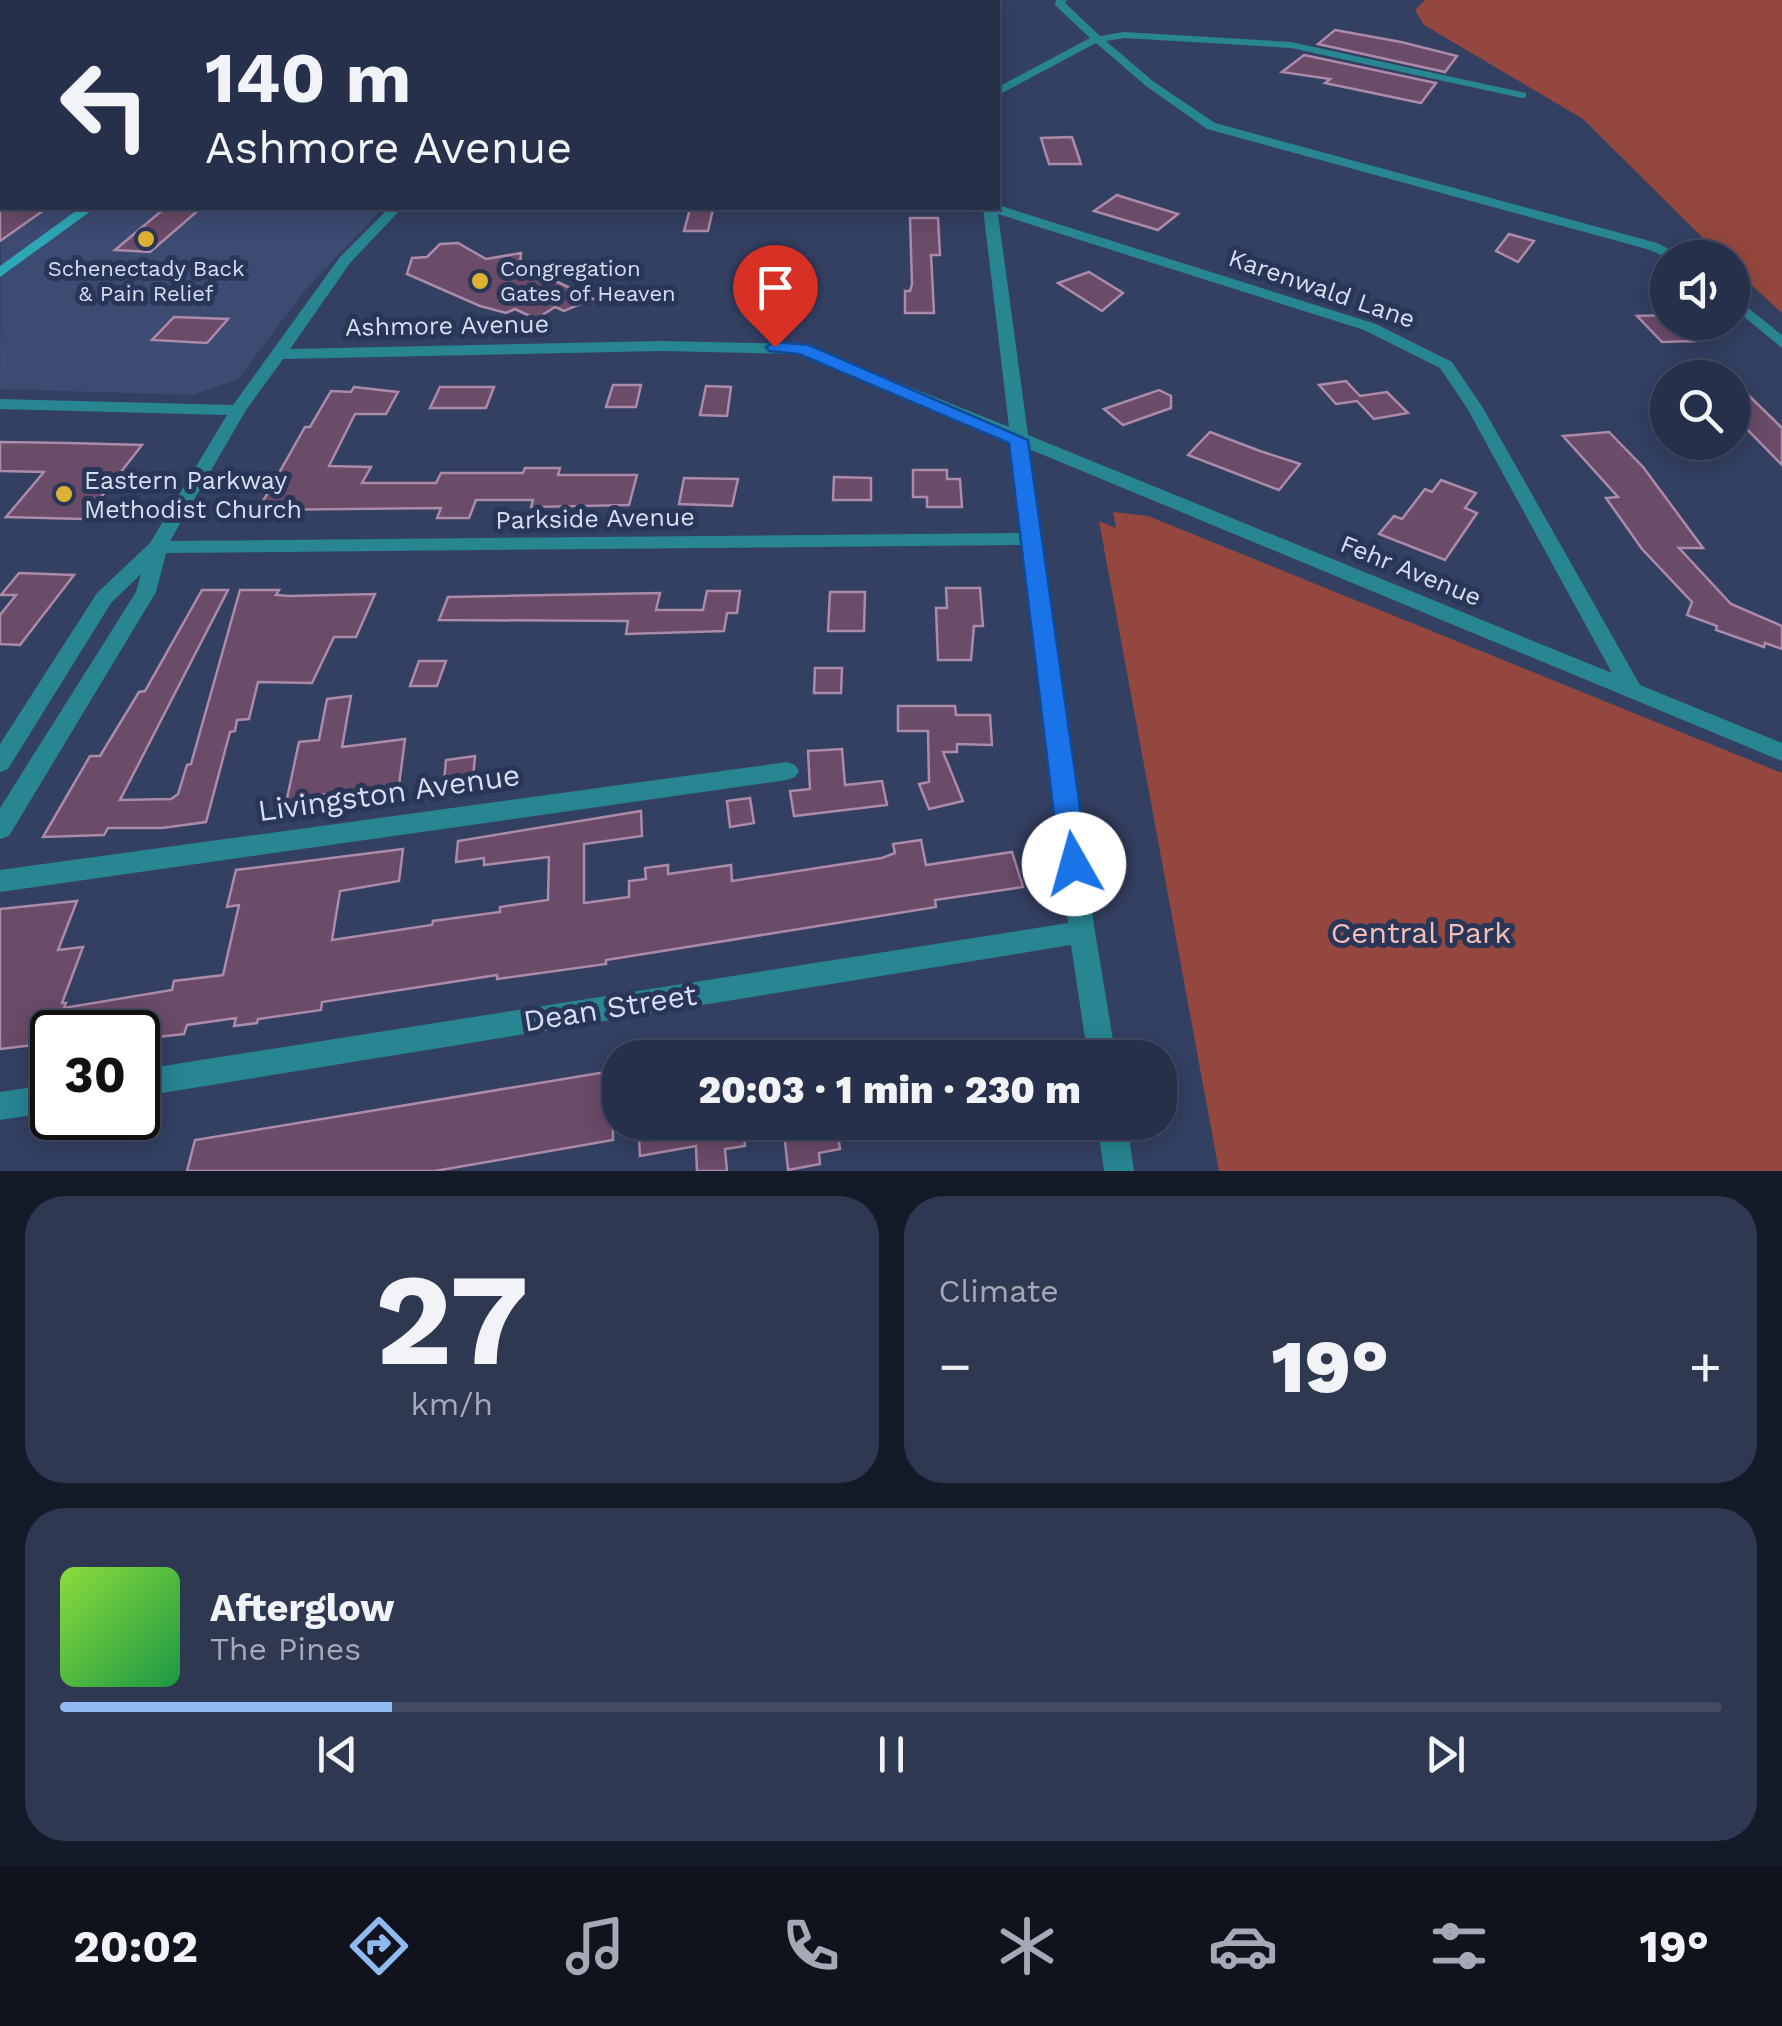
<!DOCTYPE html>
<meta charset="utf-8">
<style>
:root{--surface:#27304a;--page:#2f3851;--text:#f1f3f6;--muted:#a4a9b5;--line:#434b62;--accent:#90b9f0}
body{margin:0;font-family:"Work Sans",sans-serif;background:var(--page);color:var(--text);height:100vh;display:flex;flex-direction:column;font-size:38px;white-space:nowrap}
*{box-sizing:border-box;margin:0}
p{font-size:32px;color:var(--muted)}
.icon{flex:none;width:55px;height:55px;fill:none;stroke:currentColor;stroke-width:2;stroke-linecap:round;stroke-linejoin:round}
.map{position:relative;height:1171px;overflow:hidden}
.side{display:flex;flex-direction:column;gap:25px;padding:25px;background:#151a29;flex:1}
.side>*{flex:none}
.banner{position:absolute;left:0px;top:0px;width:1000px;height:210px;box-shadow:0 5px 25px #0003,0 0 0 2px var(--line);background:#27304a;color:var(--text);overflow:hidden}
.controls{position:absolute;left:1650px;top:240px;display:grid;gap:20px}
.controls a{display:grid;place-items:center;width:100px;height:100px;border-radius:50%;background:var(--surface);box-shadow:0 5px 25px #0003,0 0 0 2px var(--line);font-size:50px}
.speed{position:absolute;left:30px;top:1010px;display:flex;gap:20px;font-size:50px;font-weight:700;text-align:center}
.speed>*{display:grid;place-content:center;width:130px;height:130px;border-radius:50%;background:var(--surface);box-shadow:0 5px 25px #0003,0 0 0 2px var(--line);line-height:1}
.speed .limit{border:5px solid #111;border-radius:15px;background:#fff;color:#111}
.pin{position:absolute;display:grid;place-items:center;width:85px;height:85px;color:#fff;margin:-102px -42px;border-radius:50% 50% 50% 0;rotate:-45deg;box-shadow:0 0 10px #0007}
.pin .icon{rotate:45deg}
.me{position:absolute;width:110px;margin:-55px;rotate:353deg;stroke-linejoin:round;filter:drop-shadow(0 0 8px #0008)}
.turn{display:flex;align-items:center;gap:35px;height:210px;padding:0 40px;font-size:45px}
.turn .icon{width:130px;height:130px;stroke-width:2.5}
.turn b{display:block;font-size:70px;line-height:85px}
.big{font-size:75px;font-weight:800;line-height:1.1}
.side .card{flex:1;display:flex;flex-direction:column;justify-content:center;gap:15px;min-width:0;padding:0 35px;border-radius:40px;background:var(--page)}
.side .dial{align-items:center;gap:0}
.dial b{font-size:130px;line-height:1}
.song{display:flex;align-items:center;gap:30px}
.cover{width:120px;height:120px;border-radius:15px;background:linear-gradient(135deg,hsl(90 70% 55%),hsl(140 70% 35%))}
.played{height:10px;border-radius:5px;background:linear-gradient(90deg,var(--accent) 20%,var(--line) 20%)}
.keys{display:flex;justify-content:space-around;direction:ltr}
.heat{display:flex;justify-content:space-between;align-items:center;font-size:55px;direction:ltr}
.side .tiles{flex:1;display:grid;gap:25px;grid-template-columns:1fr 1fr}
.card:last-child{grid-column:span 2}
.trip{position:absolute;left:602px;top:1040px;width:575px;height:100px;border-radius:40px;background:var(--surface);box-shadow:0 5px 25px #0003,0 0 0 2px var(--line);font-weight:800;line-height:100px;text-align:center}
.menu{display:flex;height:160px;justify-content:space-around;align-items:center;background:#10131e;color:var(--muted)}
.menu .icon{width:70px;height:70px}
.menu .active{color:var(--accent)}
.menu b{font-size:45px;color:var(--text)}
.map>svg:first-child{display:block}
</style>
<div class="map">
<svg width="1782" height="1171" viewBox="0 0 1782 1171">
<rect width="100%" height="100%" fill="#344062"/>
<polygon fill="#3d4b73" points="2,136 2,208 383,208 306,289 238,379 193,395 0,389"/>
<g fill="#94473e">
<polygon points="1425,0 1782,0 1782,313 1733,268 1732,258 1722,257 1583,119 1424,25 1415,10"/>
<polygon points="1113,512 1148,516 1782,773 1782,1171 1219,1171 1099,521 1116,528"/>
</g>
<g fill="#6a4b68" stroke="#ac8aa9" stroke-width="2.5">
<polygon points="1335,30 1401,42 1457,56 1445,72 1318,44"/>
<polygon points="1304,55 1436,83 1421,103 1325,83 1330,79 1282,72"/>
<polygon points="1072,137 1081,164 1049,164 1041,138"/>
<polygon points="1117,195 1123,197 1178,214 1158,230 1094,211"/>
<polygon points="0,208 47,208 0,241"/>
<polygon points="165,208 201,208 150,252 115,250"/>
<polygon points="690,209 713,209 708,231 684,231"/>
<polygon points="910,218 938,218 940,255 931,255 934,313 905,313 905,291 910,291 912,284"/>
<polygon points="1509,234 1534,241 1518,262 1496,251"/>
<polygon points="458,243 486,259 521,253 520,264 593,299 564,311 555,307 536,319 515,309 506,313 480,306 407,274 412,258 427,257 440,244"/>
<polygon points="1089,272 1123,293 1102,311 1058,283"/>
<polygon points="1668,315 1668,322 1676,322 1694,341 1662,342 1637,316"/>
<polygon points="174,317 228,319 207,343 152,340"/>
<polygon points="1732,379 1782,428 1782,465 1732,414"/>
<polygon points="1346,381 1360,396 1387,392 1408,413 1374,419 1357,401 1336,404 1319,385"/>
<polygon points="613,385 641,385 636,407 606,407"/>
<polygon points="706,386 731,387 727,416 700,415"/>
<polygon points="354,387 398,392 386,414 355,414 329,466 371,467 362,483 436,483 441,473 523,473 525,468 560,468 558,475 637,475 629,505 531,507 533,500 476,500 469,518 437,518 441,508 258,510 305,427 310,427 331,391 351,392"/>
<polygon points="440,387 494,387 486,408 430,408"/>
<polygon points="1159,390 1171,396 1171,408 1123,425 1104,409"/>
<polygon points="1210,432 1260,451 1300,464 1279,490 1188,455"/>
<polygon points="1609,432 1643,467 1703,548 1679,548 1731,604 1782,626 1782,649 1765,643 1764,647 1716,630 1717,626 1687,615 1692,602 1642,549 1606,498 1618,497 1563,436"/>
<polygon points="0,442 69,443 142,445 84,519 6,517 44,472 0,471"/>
<polygon points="913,470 947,470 947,479 960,479 962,507 927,507 927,497 913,497"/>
<polygon points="834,477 871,478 871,500 833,500"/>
<polygon points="684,478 738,479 732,506 679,504"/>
<polygon points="1441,480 1476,493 1465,508 1477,513 1445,560 1379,534 1394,516 1402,519 1425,489 1432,492"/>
<polygon points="19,573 74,575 20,645 0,644 0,615 16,595 1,595"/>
<polygon points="946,588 980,588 983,626 974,626 971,660 938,660 936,608 947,608"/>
<polygon points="202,590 228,590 120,800 171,799 178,794 187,765 191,764 240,590 279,590 276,595 289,596 375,594 356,637 334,637 312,683 258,682 249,719 237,720 235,731 230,732 206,822 162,828 108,828 104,835 43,837 90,756 100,756 139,692 145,691"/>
<polygon points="707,591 740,591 737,613 727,613 724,631 626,634 628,621 439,620 448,597 660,593 656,610 703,610"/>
<polygon points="830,592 865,592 864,631 828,631"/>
<polygon points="419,661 446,661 437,686 410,686"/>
<polygon points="815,668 842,668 841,693 814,693"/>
<polygon points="351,696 342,747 405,739 399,785 320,795 319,804 285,808 299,742 319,740 327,699"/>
<polygon points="898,706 955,706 956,715 990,715 992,745 957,744 957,752 943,752 963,801 929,809 919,784 929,782 928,731 898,731"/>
<polygon points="842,749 845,785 882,781 887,805 794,816 790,791 810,789 808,751"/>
<polygon points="475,756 472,789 443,793 446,760"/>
<polygon points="750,798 754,823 730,827 727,801"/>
<polygon points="641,811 642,836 584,844 584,903 629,897 629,881 646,879 645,868 668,865 668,874 731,865 732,881 882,858 895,853 893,844 921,840 926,865 1012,852 1023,887 935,900 936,907 606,960 606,964 497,979 497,975 322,1002 321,1010 258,1019 257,1023 234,1026 236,1018 187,1025 184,1034 138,1039 139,1024 93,1032 52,1032 50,1043 0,1049 0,909 77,901 58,950 83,947 62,1003 66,1003 64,1008 172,990 174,981 223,975 239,905 227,907 236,870 403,849 399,881 340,891 332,940 432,925 433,921 500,912 500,907 548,900 549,857 484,865 484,858 456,862 458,841"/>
<polygon points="612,1071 613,1140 435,1171 187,1171 195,1140"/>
<polygon points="638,1122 743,1122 745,1146 725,1149 727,1171 697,1171 696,1146 640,1156"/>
<polygon points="783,1122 836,1122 840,1149 819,1153 820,1164 788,1170"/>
</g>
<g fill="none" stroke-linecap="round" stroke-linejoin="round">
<g fill="#288592" fill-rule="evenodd">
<polygon points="748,0 776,0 777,2 751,2"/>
<polygon points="1056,0 1067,0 1065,3 1100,36 1124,32 1291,42 1526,93 1526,97 1522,98 1291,48 1124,38 1106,41 1154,82 1215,123 1657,243 1686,258 1668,258 1647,249 1207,129 1146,86 1096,43 998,95 998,87 1090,38 1055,5"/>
<rect x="0" y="157" width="2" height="8"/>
<path d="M 998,205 L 1376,324 L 1452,362 L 1483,408 L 1640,685 L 1782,743 L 1782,761 L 1029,449 L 1095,932 L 1116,1058 L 1088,1058 L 1071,945 L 138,1097 L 138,1070 L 1068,923 L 1023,545 L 166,553 L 156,592 L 9,836 L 0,839 L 0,808 L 136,592 L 141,574 L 111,603 L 8,769 L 0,772 L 0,744 L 97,593 L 150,543 L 227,415 L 0,409 L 0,399 L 233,405 L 340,257 L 389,208 L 402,208 L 350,263 L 290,349 L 661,341 L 803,344 L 1009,427 L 983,208 ZM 998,214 L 1364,330 L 1440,368 L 1467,408 L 1612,673 L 1028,435 ZM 661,351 L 801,354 L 1011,441 L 1022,533 L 170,541 L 246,410 L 283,359 Z"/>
<polygon points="1732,295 1782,335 1782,348 1732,307"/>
<polygon points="787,762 795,765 799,771 795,777 787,780 0,892 0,870"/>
<polygon points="52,1084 52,1112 0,1120 0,1092"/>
<polygon points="1097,1122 1127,1122 1134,1171 1104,1171"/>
</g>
<polygon fill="#2da6b6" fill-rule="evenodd" points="80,208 95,208 0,277 0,266"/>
</g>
<polygon fill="#1a73e8" stroke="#114b97" stroke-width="2.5" points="775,342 809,345 1028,440 1088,864 1084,872 1074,875 1064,872 1060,864 1009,443 799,354 769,351 766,347"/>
<g fill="#ddb133" stroke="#2a3657" stroke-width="4">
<circle cx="146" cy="239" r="10"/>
<circle cx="480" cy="281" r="10"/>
<circle cx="64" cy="494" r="10"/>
</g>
<g text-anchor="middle" stroke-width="10" stroke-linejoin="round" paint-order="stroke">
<g font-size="22" fill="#d6def3" stroke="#2a3657">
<text x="146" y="276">Schenectady Back<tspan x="146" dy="25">&amp; Pain Relief</tspan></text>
<text x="500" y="276" text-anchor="start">Congregation<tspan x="500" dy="25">Gates of Heaven</tspan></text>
</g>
<g font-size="25" fill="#d6def3" stroke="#2a3657">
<text transform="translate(1322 288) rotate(19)" y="9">Karenwald Lane</text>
<text transform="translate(447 325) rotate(-1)" y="9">Ashmore Avenue</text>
<text transform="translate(595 518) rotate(-1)" y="9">Parkside Avenue</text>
<text transform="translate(1411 570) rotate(22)" y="9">Fehr Avenue</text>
</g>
<g font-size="25" fill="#d6def3" stroke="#2a3657" text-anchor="start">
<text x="84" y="489">Eastern Parkway<tspan x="84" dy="29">Methodist Church</tspan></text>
</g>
<g font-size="30" fill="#d6def3" stroke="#2a3657">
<text transform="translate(389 793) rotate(-8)" y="10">Livingston Avenue</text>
<text transform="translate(610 1008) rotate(-9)" y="10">Dean Street</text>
</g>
<g font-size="30" fill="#f4bdb5" stroke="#2a3657">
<text x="1421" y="943">Central Park</text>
</g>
</g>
</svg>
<div class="controls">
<a><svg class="icon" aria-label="sound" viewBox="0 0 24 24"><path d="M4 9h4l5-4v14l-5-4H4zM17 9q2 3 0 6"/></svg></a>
<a><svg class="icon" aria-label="search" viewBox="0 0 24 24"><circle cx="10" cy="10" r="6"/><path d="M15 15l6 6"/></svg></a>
</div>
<div class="speed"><div class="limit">30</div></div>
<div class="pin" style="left:775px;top:347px;background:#d93025"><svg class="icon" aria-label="arrive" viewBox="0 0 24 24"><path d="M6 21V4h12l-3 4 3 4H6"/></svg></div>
<svg class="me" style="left:1074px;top:864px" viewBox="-20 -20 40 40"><circle r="19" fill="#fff"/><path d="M0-13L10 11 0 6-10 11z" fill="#1a73e8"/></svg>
<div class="trip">20:03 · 1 min · 230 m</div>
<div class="banner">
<div class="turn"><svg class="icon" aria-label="left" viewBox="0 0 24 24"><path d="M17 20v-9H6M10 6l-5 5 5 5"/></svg><div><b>140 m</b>Ashmore Avenue</div></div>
</div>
</div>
<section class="side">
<div class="tiles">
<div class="card dial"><b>27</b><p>km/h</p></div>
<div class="card"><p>Climate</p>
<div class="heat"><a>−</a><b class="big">19°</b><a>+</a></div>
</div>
<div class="card">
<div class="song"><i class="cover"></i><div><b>Afterglow</b><p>The Pines</p></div></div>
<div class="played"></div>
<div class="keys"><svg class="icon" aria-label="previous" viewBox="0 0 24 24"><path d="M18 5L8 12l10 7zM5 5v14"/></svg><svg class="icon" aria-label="pause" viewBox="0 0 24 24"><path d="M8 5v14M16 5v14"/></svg><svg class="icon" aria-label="next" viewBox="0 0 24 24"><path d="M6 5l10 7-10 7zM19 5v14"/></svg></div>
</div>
</div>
</section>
<nav class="menu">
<b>20:02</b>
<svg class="icon active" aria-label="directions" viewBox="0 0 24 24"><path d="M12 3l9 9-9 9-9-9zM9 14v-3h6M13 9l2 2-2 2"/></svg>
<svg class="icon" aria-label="music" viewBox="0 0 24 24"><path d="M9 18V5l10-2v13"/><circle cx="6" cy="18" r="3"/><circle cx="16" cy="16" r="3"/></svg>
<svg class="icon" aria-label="phone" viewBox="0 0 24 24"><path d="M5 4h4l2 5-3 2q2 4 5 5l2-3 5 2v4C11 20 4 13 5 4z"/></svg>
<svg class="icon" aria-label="climate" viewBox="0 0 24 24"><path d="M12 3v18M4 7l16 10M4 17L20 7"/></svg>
<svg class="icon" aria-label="car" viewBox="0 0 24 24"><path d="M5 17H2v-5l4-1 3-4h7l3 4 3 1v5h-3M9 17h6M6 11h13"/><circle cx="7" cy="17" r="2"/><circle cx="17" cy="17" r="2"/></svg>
<svg class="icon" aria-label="filters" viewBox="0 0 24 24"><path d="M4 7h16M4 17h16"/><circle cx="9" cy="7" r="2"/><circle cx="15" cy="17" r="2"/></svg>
<b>19°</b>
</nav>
